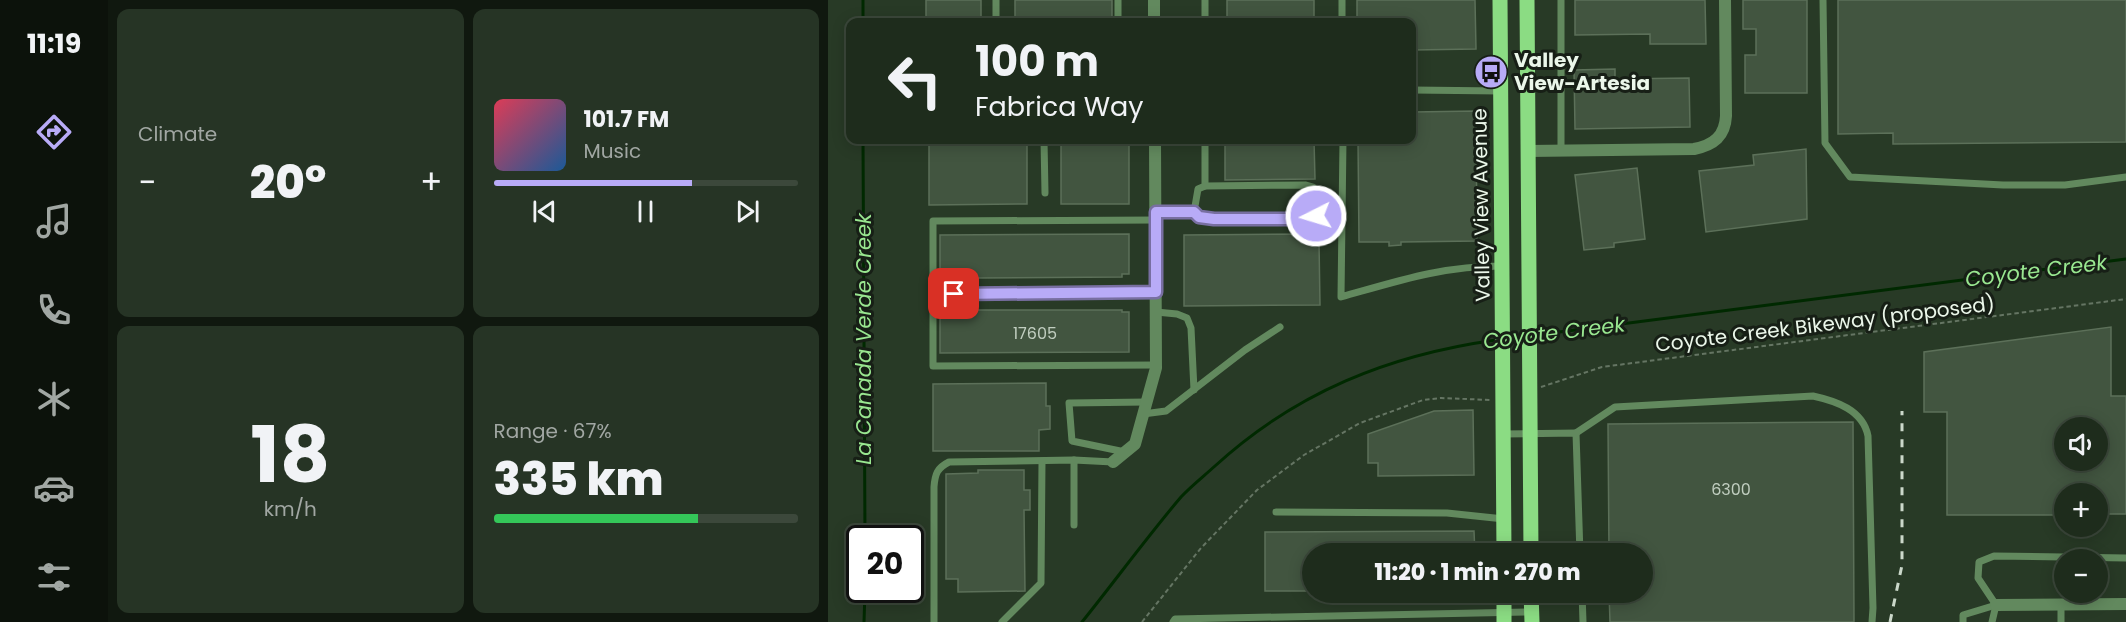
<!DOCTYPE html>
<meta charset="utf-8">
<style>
:root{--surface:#1e2c1c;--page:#263425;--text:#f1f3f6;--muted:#a1a7a3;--line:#3c483b;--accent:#b8abf7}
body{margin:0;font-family:Poppins,sans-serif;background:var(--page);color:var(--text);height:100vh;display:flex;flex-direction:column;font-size:22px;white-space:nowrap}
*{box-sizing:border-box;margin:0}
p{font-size:20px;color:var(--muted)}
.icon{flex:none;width:33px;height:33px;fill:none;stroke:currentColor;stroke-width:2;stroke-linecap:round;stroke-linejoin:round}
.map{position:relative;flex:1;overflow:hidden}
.drawer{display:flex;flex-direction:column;gap:9px;padding:9px;background:#10180f;width:720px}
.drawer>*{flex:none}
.top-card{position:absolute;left:18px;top:18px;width:570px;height:126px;border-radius:12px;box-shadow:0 3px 15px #0003,0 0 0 2px var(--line);background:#1e2c1c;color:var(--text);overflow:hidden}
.fabs{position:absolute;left:1226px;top:417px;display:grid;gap:12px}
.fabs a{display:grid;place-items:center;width:54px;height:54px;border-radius:50%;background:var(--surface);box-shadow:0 3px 15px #0003,0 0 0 2px var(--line);font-size:30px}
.speed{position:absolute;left:18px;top:525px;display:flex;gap:12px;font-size:30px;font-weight:700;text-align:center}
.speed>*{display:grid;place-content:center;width:78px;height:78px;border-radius:50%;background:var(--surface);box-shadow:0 3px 15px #0003,0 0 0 2px var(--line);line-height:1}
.speed .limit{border:3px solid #111;border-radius:9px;background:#fff;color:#111}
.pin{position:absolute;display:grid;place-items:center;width:51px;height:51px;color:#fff;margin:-26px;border-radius:12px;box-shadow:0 3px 9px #0006}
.me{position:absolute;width:66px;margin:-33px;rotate:265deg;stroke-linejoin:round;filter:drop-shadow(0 0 4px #0008)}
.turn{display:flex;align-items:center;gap:21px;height:126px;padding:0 30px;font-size:27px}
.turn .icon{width:78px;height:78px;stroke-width:2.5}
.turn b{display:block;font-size:42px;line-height:51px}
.big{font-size:45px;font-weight:800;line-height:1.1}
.drawer .tile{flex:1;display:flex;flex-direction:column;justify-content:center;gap:9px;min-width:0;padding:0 21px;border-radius:12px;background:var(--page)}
.drawer .dial{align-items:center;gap:0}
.dial b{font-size:78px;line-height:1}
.song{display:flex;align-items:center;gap:18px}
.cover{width:72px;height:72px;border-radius:9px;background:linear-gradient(135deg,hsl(350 70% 55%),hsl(210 70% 35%))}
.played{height:6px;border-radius:3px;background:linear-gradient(90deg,var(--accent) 65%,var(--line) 65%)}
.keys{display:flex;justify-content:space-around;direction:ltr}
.heat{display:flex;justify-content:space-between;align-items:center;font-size:33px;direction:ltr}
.charge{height:9px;border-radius:4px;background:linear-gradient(90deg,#34c759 67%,var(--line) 0)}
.drawer .tiles{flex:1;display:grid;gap:9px;grid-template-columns:repeat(2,1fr)}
.trip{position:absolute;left:474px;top:543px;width:351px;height:60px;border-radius:30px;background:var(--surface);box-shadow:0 3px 15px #0003,0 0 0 2px var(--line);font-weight:800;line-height:60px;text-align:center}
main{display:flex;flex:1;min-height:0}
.dock{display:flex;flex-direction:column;width:108px;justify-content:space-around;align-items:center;background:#0c120b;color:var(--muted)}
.dock .icon{width:42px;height:42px}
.dock .current{color:var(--accent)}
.dock b{font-size:27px;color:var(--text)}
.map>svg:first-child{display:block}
</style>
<main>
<nav class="dock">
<b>11:19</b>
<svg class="icon current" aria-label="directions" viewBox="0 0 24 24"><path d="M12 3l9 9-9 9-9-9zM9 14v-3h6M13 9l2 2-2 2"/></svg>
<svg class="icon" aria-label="music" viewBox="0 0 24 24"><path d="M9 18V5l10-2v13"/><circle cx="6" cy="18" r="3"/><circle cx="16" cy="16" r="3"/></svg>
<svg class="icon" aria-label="phone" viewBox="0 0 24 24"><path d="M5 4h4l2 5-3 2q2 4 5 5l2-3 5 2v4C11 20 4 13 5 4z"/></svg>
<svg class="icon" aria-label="climate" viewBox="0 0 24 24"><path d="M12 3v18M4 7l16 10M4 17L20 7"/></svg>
<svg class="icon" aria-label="car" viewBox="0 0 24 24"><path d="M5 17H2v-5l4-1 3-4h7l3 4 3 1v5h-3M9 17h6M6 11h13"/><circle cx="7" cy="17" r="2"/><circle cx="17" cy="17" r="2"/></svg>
<svg class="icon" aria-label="filters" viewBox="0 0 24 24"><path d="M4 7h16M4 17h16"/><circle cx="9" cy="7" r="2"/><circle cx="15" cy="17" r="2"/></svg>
</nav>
<section class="drawer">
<div class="tiles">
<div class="tile"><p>Climate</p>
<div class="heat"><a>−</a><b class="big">20°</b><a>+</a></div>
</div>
<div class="tile">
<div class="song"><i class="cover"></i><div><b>101.7 FM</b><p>Music</p></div></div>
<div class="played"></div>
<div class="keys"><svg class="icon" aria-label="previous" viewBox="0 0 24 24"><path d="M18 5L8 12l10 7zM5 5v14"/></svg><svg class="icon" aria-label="pause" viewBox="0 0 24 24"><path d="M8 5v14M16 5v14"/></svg><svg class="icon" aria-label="next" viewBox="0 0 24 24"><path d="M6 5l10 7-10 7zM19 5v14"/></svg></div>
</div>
<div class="tile dial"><b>18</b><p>km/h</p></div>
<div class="tile"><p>Range · 67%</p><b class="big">335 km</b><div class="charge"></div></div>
</div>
</section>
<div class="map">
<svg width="1298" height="622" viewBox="0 0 1298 622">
<rect width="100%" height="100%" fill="#283a26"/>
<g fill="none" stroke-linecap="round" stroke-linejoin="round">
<g stroke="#002900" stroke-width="3">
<polyline points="35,22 35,0"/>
<polyline points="35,140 37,538"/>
<polyline points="708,335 1298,259"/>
<polyline points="678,339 695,337"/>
<polyline points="36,622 37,590"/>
<path d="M 254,622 C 287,581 319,537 353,497 C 363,486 376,476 387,466 C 468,392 561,355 668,340"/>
</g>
</g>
<g fill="#425540" stroke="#5c7059" stroke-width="1.5" fill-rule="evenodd">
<rect x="98" y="0" width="55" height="22"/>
<polygon points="187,0 284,0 284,22 236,22 236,17 187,17"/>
<rect x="399" y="0" width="87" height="22"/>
<polygon points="529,0 647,0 648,49 584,50 584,22 529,22"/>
<polygon points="747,0 877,0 878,44 822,44 822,34 747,35"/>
<polygon points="915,0 979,0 979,93 917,93 917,55 928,55 928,29 915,29"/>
<polygon points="1010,0 1298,0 1298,142 1065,144 1065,133 1010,134"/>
<polygon points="787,69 787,79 861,78 862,127 747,129 746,70"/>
<polygon points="648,111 649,241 573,242 573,245 561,246 561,242 531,242 530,140 584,140 584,112"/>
<polygon points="140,140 199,141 199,204 101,205 101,141 140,141"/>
<rect x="233" y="140" width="68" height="64"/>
<polygon points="397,140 486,140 487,179 397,180"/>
<polygon points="978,149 979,219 878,232 871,171 926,165 925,155"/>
<polygon points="809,168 817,239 786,243 786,247 756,250 747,175"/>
<polygon points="301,234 301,274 294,274 294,277 150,278 119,277 119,275 112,275 112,235"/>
<polygon points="483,234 491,242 492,305 356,306 356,235"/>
<polygon points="120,310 294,310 294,312 301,312 301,352 112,353 112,313 120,313"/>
<path d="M 1283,327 L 1283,396 L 1298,396 L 1298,514 L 1269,514 L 1269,494 L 1236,494 L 1236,515 L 1119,515 L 1119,412 L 1096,412 L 1096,352 ZM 1236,428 L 1269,428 L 1269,460 L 1236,460 Z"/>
<polygon points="218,383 218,406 222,406 222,429 211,430 211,451 105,451 105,384"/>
<polygon points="645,410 646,475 550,476 550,463 540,463 540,434 606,411"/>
<polygon points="1025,422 1026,622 782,622 781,592 814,592 814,554 781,554 780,424"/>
<polygon points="150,470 196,470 196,490 202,490 202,510 196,510 197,591 130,592 130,579 118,579 118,474 150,473"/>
<polygon points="646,531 647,554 484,554 484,591 437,591 437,532"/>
</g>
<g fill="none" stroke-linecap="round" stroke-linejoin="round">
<g stroke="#657563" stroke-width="2" stroke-dasharray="4.5 3" stroke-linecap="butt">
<polyline points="713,387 774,367 1298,299"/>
<polyline points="314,622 373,548 429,490 476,455 532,423 595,400 613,398 662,400"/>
</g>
<g stroke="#62895e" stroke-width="7">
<polyline points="168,0 168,22"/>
<polyline points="514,0 514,22"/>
<polyline points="995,0 997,143 1022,177 1175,185 1237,185 1298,177"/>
<polyline points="290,20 326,20"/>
<polyline points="290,22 290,0"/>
<polyline points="377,22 377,0"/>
<polyline points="584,90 673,91"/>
<polyline points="216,140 217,193"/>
<path d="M 515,140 L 513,297 C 570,281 614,266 674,266"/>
<polyline points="733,151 733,0"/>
<polyline points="328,212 366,212 370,189 377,186 377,140"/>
<polyline points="366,212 371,217 386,219 480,219 488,216 490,192 485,187 478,185 377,186"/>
<polyline points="328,220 105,221 105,366 328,365"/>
<polyline points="105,295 328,292"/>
<polyline points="328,312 349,314 359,318 363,328 366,390"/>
<polyline points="315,414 338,411 417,350 452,327"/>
<path d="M 748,433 L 787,407 L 985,396 C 1008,401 1035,410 1040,436 L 1045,608 L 1044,622"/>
<polyline points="675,434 748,433 752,554"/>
<polyline points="297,452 244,441 241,403 319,402"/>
<polyline points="246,460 246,525"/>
<polyline points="448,512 619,513 676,519"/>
<polyline points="754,592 755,622"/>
<polyline points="1233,605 1233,622"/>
<path d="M 106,622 L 106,487 C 107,474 109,468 121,462 L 246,460 L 285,462"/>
<polyline points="174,622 213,583 214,461"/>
<polyline points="345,622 347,619 704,612"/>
<polyline points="1135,622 1135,615 1168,605"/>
<polyline points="1164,622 1168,605 1150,578 1151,562 1166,556 1298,558"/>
</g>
<g stroke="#62895e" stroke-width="12">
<polyline points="326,22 326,0"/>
<path d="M 700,151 L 866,149 C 886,145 897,136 898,116 L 897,0"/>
<polyline points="285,462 307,444 328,368 327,140"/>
<polyline points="1168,605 1298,604"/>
</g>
<g stroke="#8bdc83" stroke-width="15">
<polyline points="672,0 676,554"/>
<polyline points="699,0 703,554"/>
<polyline points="676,592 676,622"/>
<polyline points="703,592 704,622"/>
</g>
<polyline stroke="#cbd8ca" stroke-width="3" stroke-dasharray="8 8" stroke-linecap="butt" points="1062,622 1074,565 1074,411"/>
</g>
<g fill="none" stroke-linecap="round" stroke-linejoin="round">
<g stroke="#786fa1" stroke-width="15">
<polyline id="route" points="126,294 328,292 328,212 366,212 371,217 386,219 480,219 488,216"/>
</g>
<use href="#route" stroke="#b8abf7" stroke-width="10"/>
</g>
<defs>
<g id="bus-disc" transform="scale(1.725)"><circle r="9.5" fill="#b8abf7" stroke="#171f16"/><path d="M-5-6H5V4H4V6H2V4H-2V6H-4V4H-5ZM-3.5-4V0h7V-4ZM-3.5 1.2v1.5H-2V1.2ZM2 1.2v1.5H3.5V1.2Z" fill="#111"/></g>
</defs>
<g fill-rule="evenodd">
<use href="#bus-disc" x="663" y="72"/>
</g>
<g text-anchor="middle" stroke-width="6" stroke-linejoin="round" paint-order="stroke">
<g font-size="16" fill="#c1cec0">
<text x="207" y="339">17605</text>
<text x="903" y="495">6300</text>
</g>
<g font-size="20" font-weight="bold" fill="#ebf7ea" stroke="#171f16" text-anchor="start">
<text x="686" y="67">Valley<tspan x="686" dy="23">View-Artesia</tspan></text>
</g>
<g font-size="20" fill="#ebf7ea" stroke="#171f16">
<text transform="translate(653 205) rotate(-91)" y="7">Valley View Avenue</text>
<text transform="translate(997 324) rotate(-7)" y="7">Coyote Creek Bikeway (proposed)</text>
</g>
<g font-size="21" font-style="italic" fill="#99e790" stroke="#171f16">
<text transform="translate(1208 271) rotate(-7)" y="7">Coyote Creek</text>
<text transform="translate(726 333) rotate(-7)" y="7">Coyote Creek</text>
<text transform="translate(36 339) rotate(-90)" y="7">La Canada Verde Creek</text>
</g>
</g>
</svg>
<div class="fabs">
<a><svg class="icon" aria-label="sound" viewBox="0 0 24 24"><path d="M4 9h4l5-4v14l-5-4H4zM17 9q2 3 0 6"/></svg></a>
<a>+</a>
<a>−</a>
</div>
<div class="speed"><div class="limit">20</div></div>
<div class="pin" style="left:126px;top:294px;background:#d93025"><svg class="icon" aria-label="arrive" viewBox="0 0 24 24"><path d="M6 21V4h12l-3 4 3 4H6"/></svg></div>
<svg class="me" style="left:488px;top:216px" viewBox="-20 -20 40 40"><circle r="17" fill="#b8abf7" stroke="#fff" stroke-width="3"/><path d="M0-11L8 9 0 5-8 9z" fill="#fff"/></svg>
<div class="trip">11:20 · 1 min · 270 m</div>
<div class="top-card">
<div class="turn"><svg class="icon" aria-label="left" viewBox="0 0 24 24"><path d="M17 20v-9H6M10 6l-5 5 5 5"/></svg><div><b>100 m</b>Fabrica Way</div></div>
</div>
</div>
</main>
